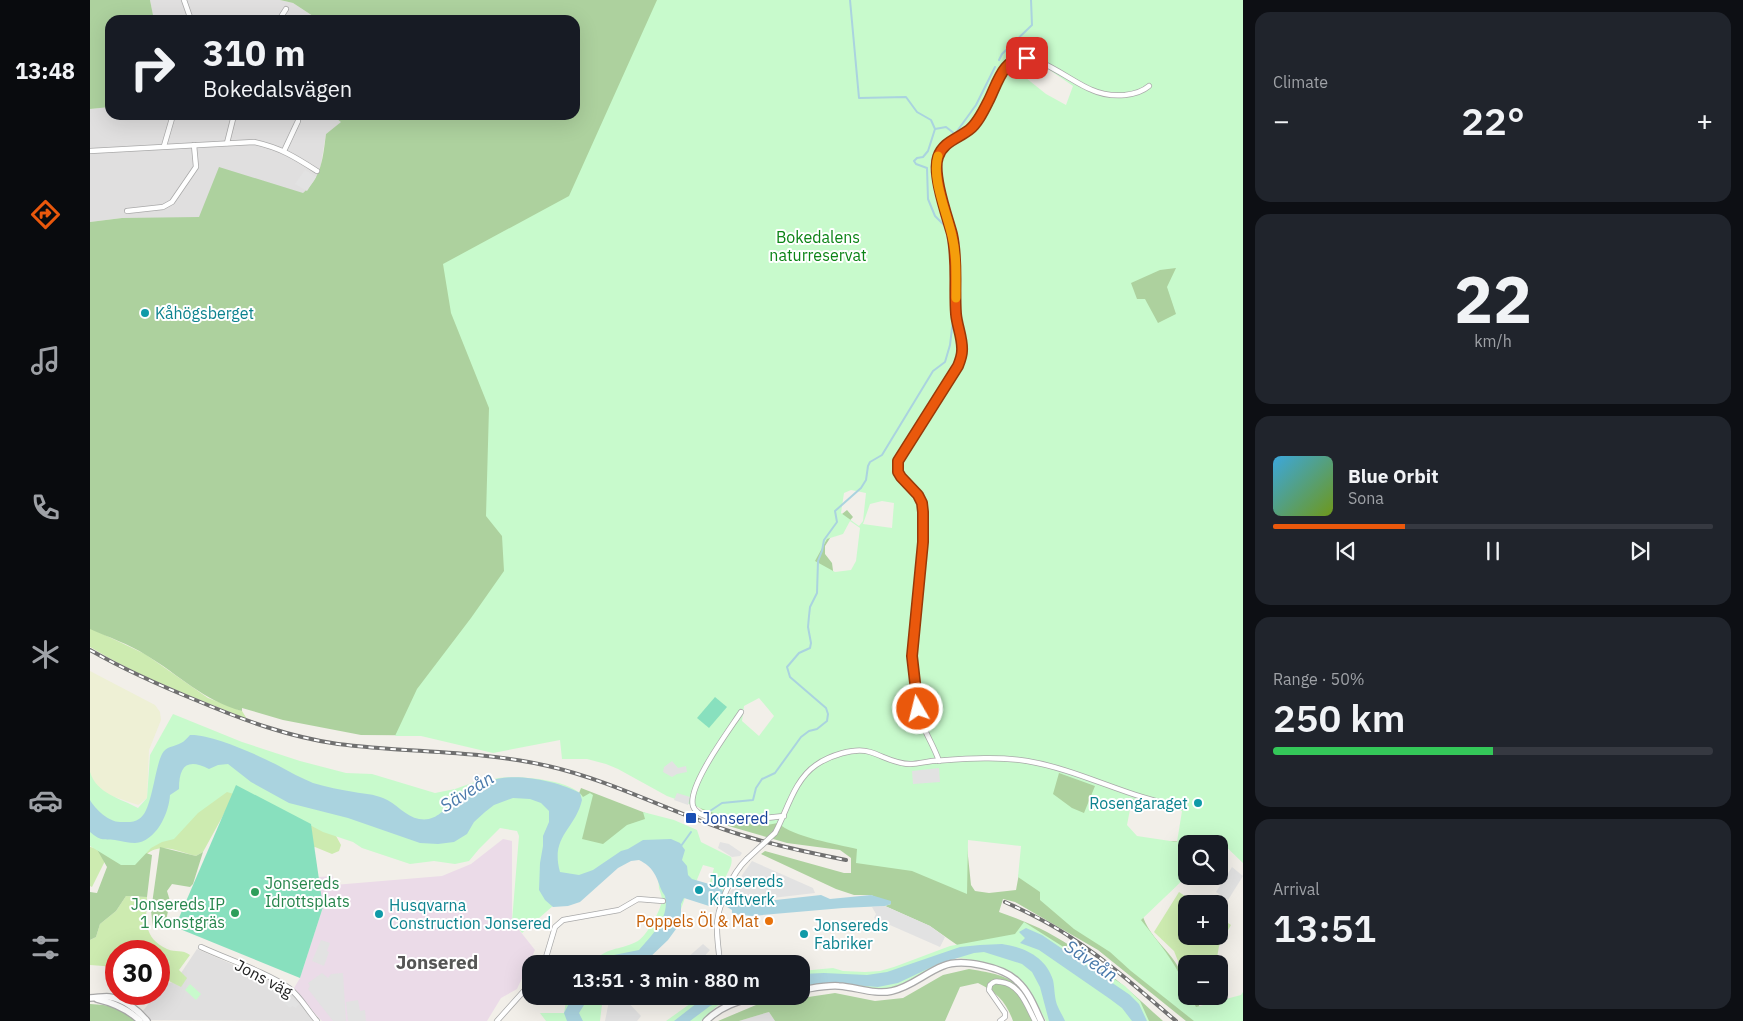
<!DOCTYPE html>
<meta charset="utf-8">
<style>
:root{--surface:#171b24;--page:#20242c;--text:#f1f3f6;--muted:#9ea1a6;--line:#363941;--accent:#ea580c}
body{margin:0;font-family:"IBM Plex Sans",sans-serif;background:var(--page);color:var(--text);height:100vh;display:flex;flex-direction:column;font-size:19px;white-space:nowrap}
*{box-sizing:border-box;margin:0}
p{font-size:16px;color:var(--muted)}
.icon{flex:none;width:28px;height:28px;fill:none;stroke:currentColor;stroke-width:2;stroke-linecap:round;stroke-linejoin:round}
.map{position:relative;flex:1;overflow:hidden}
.side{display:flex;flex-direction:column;gap:12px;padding:12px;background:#0d0f14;width:500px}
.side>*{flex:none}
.hud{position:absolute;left:15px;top:15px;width:475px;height:105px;border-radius:15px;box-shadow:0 5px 20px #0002;background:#171b24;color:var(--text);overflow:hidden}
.fabs{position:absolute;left:1088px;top:835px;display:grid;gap:10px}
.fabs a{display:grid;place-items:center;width:50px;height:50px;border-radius:10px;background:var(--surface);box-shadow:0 5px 20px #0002;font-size:25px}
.speed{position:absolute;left:15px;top:940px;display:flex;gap:10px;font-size:25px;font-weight:700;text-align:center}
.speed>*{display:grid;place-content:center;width:65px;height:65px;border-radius:50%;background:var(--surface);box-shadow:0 5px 20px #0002;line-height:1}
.speed .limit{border:8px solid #d22;background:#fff;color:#111}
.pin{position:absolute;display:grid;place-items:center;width:42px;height:42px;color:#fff;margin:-21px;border-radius:10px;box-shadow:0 2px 8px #0006}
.me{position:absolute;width:55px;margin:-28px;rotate:352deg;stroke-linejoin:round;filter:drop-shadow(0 0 4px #0008)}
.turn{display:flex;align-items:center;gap:18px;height:105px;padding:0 15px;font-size:22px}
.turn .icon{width:65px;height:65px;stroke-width:2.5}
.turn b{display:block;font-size:35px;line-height:42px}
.big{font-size:38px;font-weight:600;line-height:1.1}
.side .widget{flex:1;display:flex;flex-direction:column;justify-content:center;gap:8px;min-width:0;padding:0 18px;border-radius:15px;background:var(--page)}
.side .dial{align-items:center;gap:0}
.dial b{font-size:65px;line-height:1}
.song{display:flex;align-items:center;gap:15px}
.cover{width:60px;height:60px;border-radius:8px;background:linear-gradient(135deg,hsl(200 70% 55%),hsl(80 70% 35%))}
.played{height:5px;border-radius:2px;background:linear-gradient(90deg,var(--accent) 30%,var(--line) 30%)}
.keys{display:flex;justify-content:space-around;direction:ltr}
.heat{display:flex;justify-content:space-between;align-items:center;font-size:28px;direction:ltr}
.charge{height:8px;border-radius:4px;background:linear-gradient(90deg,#34c759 50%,var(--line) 0)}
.trip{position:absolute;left:432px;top:955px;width:288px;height:50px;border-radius:15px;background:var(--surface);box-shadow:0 5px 20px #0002;font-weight:600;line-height:50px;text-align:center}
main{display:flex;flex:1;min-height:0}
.dock{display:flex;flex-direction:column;width:90px;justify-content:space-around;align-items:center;background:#090b0e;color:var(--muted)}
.dock .icon{width:35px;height:35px}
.dock .active{color:var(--accent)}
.dock b{font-size:22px;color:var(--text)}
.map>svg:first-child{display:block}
</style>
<main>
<nav class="dock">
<b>13:48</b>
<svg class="icon active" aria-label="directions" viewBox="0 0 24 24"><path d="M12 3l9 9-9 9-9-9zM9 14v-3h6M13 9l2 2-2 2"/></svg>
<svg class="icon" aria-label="music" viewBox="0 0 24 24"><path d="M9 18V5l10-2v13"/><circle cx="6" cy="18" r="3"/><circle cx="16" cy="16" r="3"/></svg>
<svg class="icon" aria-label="phone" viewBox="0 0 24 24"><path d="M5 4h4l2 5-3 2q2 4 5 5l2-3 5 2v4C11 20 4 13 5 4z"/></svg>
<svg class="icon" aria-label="climate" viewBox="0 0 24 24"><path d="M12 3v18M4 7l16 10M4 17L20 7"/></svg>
<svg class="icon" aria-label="car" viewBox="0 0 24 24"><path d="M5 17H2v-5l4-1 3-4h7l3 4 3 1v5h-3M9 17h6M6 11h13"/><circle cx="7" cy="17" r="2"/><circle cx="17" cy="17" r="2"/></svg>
<svg class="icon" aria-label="filters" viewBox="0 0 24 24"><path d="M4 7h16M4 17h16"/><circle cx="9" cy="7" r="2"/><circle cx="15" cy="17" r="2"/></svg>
</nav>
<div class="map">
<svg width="1153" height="1021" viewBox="0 0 1153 1021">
<rect width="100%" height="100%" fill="#f2efe9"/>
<g fill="#e0dfdf">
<polygon points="60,0 190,0 203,3 229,20 64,20"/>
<polygon points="20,107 20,115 242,115 252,122 236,134 230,171 220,187 213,193 109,218 32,218 0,222 0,109"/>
<polygon points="107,949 183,982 202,993 223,1021 45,1020 67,994 69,994 69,991 75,983 85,982"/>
<polygon points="679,1012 685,1021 649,1021"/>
</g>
<polygon fill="#ebdbe8" points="413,839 422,841 422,921 445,950 427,989 411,998 397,1021 232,1021 225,1014 204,988 210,978 233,907 228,877 243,876 244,885 352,876 381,864"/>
<polygon fill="#eef0d5" points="0,671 65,705 70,712 71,720 59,750 57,798 48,805 16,794 7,786 0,774"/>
<g fill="#cdebb0">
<path d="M 0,628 L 55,654 L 118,698 L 152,711 L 157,719 C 104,697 49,677 0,647 Z"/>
<path d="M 95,766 L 180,807 L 245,834 L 251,845 L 249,851 L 242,854 L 225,847 L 223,848 L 135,812 L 113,852 L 106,856 C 90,852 71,842 57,854 L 15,861 L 2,887 L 0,886 L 0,847 L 11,849 Z"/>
<polygon points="1089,892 1107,904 1096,904 1096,936 1129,936 1129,917 1141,925 1129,946 1127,958 1118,964 1096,964 1096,971 1092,971 1084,951 1064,932"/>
<path d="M 36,896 L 57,897 C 56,920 53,938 77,949 C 86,953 92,949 100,955 L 89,970 L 97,978 L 91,987 L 79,981 L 69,978 L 69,951 L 26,951 L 26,967 L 0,965 L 0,940 L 6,937 L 10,924 L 26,911 Z"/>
</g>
<g fill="#add19e" fill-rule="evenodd">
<polygon points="0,0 60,0 64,20 20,20 20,107 0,109"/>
<path d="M 190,0 L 1153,0 L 1080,800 L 1076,809 L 1045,800 L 1033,817 L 876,837 L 881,885 L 885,891 L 899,893 L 926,890 L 933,852 L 1068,844 L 1083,841 L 1092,842 L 1053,917 C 1064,947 1096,958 1096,996 L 1104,996 L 1112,1011 L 1153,1021 L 1096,1021 L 1008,950 L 925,902 L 913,899 L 909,912 C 923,917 936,922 949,928 C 996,951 1035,986 1073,1021 L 1057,1021 L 963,979 L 870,947 L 840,926 L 795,906 L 801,904 L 781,895 L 764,895 L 746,889 L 671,854 L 675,851 L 754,873 L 761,873 L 761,858 L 750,850 L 697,843 L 635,825 L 607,806 L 484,733 L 423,736 L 271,735 L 193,720 L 152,708 L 152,711 C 114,701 88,674 56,655 C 39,644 18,637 0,629 L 0,222 L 32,218 L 109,217 L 129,167 L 213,193 C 232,178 233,156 236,134 L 251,122 L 242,115 L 485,115 L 485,20 L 229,20 L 203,3 ZM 1001,41 L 1039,288 L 715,686 L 744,578 L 742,563 L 735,554 L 735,546 L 742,535 L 752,529 L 763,517 L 757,510 L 747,518 L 753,490 L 789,483 L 745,479 L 911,63 ZM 704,574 L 696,743 L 607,755 Z"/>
<polygon points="491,788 607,833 538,849 468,847"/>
<polygon points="0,837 34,846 62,855 57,897 36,896 26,911 10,924 6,937 0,940 0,892 7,893 17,867"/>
<polygon points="70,847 106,856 113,852 103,884 100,887 82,884 77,891 80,901 76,921 69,925 63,926 61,911"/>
<path d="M 879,969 C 896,972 918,974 930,988 C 938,997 941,1011 945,1021 L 923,1021 C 916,1001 906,992 888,983 L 870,987 L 855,1021 L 685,1021 L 679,1012 L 649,1021 L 628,1021 L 666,1005 L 745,993 L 785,1001 L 813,998 L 853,975 Z"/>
<path d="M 0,1004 C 22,1005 29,1008 46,1021 L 0,1021 Z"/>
</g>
<g fill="#c8facc" fill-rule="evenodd">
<path d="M 567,0 L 1153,0 L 1153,863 L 1128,839 L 1124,844 L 1096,844 L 1097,876 L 1051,920 C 1065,938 1096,974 1096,996 L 1100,996 L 1106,1007 L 1151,995 L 1153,992 L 1153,1021 L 1104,1021 L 1041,971 L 1020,952 L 984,929 L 950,900 L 950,892 L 928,877 L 931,846 L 878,840 L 877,894 L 822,871 L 766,863 L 767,849 C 746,844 703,837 688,823 L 677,825 L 646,821 L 577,796 L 528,769 L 516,764 L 497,759 L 472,759 L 470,740 L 403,753 L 331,736 L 305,736 L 327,689 L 381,618 L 414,571 L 412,536 L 396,516 L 399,408 L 361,313 L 353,264 L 479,196 ZM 931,59 L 951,64 L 983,86 L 976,105 L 956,94 L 926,70 L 924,63 ZM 1086,268 L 1077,287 L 1086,314 L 1068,323 L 1055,299 L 1047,299 L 1041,283 L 1070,270 ZM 761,490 L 776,493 L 773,521 L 769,526 L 751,513 L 754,493 ZM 792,501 L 804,503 L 802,528 L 773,524 L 780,504 ZM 760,521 L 770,528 L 766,561 L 761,570 L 745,572 L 725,561 L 737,539 L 753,534 ZM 669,698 L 684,716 L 669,736 L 652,721 L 654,706 ZM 969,773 L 1005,786 L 994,813 L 982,808 L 963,794 ZM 1042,799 L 1071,807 L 1092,811 L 1087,842 L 1047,836 L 1037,825 Z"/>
<path d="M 83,714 L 152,742 L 210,761 L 256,773 L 282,774 L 345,793 L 365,789 L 402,776 L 404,779 C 422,774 483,779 493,797 L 500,793 L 503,795 L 492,839 L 513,844 L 537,825 L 555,819 L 553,812 L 584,820 L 607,830 L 611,842 L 641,857 C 645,867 630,878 634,892 L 620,882 L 624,868 L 613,865 L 606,882 L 601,881 L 586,923 L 532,964 L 501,964 C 517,946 528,951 546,942 C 556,938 571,910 572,900 C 572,896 570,892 569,888 C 568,866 562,863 543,855 L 464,905 L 432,933 L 422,921 L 429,836 L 427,831 L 410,828 L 389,849 L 379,861 L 365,864 L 344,861 L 320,864 L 272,848 L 263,842 L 233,832 L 184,806 L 137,792 L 108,813 L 84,839 L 72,842 L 61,848 L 45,865 L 31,865 L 0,846 L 0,772 C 7,794 30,798 48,808 L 57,798 L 60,755 Z"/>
<polygon points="934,922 1035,986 1050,1001 1059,1021 956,1021 939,989 926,977 878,959 867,958 848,964 820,980 801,988 791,990 745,982 711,987 711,971 743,968 753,971 775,972 790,971 804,967 860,946 925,934"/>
<polygon points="100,984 111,994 106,1000 95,990"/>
<polygon points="482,996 513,996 510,1021 456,1021 450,1013 474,1013 476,1002"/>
<polygon points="611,996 648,996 627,1006 611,1021 576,1021"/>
</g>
<g fill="#88e0be">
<polygon points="625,697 637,707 619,728 607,718"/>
<polygon points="146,785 221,824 233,907 210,978 85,927"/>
</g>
<g fill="#e2e2e2">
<polygon points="215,170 226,177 217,191 205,184"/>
<polygon points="582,761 588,768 596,766 597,772 587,774 582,777 573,772 574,767"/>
<polygon points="849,768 850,782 823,784 822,771"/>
<polygon points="587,793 600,797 598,805 584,800"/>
<polygon points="630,842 639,844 652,853 650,856 642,857 628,848"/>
<polygon points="662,861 723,888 725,893 657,901 647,899 638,895"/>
<polygon points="1142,867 1153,876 1138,900 1126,892"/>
<polygon points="795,906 840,926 855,937 850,947 784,918 786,914 782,907"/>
<polygon points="231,940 240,943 237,951 239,952 234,966 222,961"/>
<polygon points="613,944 620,950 610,961 613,964 597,964 597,958"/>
<polygon points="232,973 238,978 241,974 253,973 256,1021 243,1021 218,989 220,986 218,983"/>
<polygon points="171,978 185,990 188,987 209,1004 206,1008 202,1006 200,1008 169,981"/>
<polygon points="523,996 532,996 551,1016 547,1021 515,1021 519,1001"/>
<polygon points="268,1000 270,1011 275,1010 276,1021 258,1021 256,1002"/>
</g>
<g fill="#aad3df">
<path d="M 100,735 C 122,734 168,755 189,766 C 200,772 211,778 223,783 C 236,787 251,790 264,792 C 275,794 283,794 293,798 C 306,803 316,817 329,819 C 347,822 352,809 366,802 C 371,799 378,798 383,794 C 388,790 392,785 398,782 C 421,771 468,781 490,793 L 492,800 C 485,830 460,836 470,872 L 489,875 L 503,870 L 531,851 L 538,849 L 553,840 L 581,839 L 590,843 L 595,850 L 592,860 L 597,866 L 598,875 L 602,879 L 626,886 L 646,900 L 657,903 L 731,895 L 740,899 L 781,895 L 801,901 L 801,904 L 795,906 L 753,908 L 662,916 L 642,914 L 642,910 L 632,904 L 619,906 L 594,898 L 591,904 L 591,916 L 586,929 L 578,940 L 556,961 L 545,964 L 509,964 L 524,955 L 549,950 C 562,935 580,918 575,896 C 574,894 572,892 571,889 C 566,875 563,867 549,860 L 541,861 L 528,868 L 490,902 L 478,906 L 463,907 L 455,900 L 449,890 L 450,863 L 453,846 L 453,836 L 459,822 L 459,811 L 451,803 L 440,799 L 423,798 L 404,805 L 395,812 L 384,822 L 377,834 L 364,842 L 348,844 L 330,843 L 258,818 L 199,803 L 161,782 L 138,764 L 128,765 L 119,769 C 97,758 89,766 89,789 L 80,795 C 79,813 66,842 45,843 C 39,843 32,841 25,840 C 12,839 11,841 0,832 L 0,800 C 5,809 19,822 30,822 C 37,822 44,823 49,819 C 62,812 64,770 72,754 C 76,746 84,747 91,743 C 94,742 97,738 100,735 Z"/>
<polygon points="936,928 952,935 1040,995 1049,1004 1057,1021 1042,1021 1032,1008 1020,999 949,950 930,943 935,938 929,932"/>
<path d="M 912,944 C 934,947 956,957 963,980 C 965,989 964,999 968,1007 C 970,1012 973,1016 975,1021 L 959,1021 L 950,987 L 942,972 L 932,964 L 894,952 L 884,953 L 848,964 L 808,983 L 788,987 L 749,984 L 727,984 L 711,987 L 711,974 L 734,973 L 777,975 L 797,972 L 870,947 L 890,945 Z"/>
<polygon points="483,996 504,996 494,1005 489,1013 493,1021 477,1021 474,1013"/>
<polygon points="616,996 654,996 633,1001 620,1006 600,1021 584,1021"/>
</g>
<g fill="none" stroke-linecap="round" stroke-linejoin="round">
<g stroke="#aad3df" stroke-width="2">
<polyline points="909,60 912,54 942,25 941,0"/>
<polyline points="845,129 856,127 865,134 886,105 905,67"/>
<polyline points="617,813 632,803 663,800 666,788 672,779 685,773 711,737 719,731 727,729 737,721 738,714 736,708 700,677 697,667 709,653 720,648 721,643 718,627 719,616 720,607 727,593 728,561 732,551 734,540 747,522 745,511 771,488 776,480 778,466 780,462 792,455 843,371 855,362 860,345 863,320 862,259 856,227 845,216 838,199 837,168 826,164 824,161 827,158 833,157 838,151 845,129 841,120 827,112 816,97 769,98 760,0"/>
<polyline points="591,846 601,832"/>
</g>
<g stroke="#a9a9a9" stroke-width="6">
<g id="minor">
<polyline points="94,0 101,20"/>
<polyline points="189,20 196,9"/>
<polyline points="137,143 144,115"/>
<polyline points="74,146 83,115"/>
<path d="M 0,151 L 164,142 C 191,148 205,157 227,171"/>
<polyline points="194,151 208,121"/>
<polyline points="37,211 73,207 82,202 106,167 104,145"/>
<path d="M 651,712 C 640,729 597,786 603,806 C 610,827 677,818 694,816"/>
<path d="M 849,761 C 844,746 835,733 830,718 C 824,698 824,676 822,656 C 826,626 829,597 831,567 C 833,548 836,525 832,506 C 828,483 798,482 811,453 L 868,366 C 870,361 872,356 872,351 C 873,339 867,326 866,314 C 864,287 868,261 862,234 C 857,216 842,174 848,156 C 854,140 871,139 882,128 C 891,119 896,106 901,95 C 907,83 911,68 923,60 C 942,48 982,83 1002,90 C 1013,95 1023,96 1035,95 C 1044,94 1052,92 1059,86"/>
<path d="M 685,833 C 697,811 704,780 726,765 C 739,756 764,747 780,752 C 793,756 805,764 820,764 C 827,764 835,762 842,761 C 873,759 907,756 937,761 C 991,770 1040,799 1094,807"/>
<path d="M 111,947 C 137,959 176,972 199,988 C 211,997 217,1010 227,1021"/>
<polyline points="454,964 465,927 473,920 529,910 548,899 573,901"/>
<path d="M 630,964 C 629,952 627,940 627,929 C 626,908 642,873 657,859"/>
<polyline points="407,1021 441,983"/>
<path d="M 910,1021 L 915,1017 L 915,1013 L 899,990 L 900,985 C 904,981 906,981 911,982 C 930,984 937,1006 945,1021"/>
</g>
</g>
<g stroke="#a9a9a9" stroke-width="8">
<g id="tertiary">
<path d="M 711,990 C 724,988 737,985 749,986 C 766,987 785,995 802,991 C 821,987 835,973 853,966 C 872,958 914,967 928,982 C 939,992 945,1008 951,1021"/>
<path d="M 0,998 C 7,998 14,996 20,997 C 34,999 48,1010 57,1021"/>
<path d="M 7,999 C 24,1003 38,1009 50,1021"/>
<path d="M 616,1021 C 631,1006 648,1001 668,996"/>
</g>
</g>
<use href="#minor" stroke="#fff" stroke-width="4.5"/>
<use href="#tertiary" stroke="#fff" stroke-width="5.5"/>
<g stroke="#707070" stroke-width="4">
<g id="rail">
<path d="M 0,650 C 35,670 71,686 108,701 C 153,720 199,737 248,744 C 318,753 389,750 458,766 C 519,780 574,809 633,829 C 673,843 715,852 756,860"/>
<path d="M 915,902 C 939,913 962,924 983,939 C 1020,963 1053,993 1086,1021"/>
</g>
</g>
<use href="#rail" stroke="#fff" stroke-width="2" stroke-dasharray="5.5" stroke-linecap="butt"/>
<g stroke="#a9a9a9" stroke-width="6" stroke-linecap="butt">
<polyline id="minor-bridge" points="657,859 685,833"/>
</g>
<use href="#minor-bridge" stroke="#fff" stroke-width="4.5"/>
</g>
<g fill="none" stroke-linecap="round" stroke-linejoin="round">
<g stroke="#983908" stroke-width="12">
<path id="route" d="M 828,709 L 822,656 L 833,542 L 833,512 L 832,503 L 828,495 L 811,477 L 808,472 L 808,461 L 868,366 C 870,361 872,356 872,351 C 873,339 867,326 866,314 C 864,287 868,261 862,234 C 857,216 842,174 848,157 C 853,142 867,139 879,130 C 887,124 893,112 898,102 C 907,85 913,56 937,58"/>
</g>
<use href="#route" stroke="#ea580c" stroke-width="9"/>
<path stroke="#f59e0b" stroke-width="9" d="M 848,156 C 841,178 857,213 862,236 C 867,256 866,277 866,298"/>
</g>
<g fill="#0f9aa8" stroke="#fff" stroke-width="2">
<circle cx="55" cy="313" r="5"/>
<circle cx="1108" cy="803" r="5"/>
<circle cx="609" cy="890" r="5"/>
<circle cx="289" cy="914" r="5"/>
<circle cx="714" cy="934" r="5"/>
</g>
<rect fill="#1a4fb4" stroke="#fff" stroke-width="2" x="595" y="812" width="12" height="12" rx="2.5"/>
<g fill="#2e9e5b" stroke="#fff" stroke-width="2">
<circle cx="165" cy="892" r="5"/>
<circle cx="145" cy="913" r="5"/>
</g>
<circle fill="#e8710a" stroke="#fff" stroke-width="2" cx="679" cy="921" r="5"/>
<g text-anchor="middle" stroke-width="4" stroke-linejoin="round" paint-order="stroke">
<g font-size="16" fill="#0c8416" stroke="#fff">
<text x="728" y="243">Bokedalens<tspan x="728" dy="18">naturreservat</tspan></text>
</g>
<g font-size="16" fill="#0d838f" stroke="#fff" text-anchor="start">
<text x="65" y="319">Kåhögsberget</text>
<text x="1098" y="809" text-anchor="end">Rosengaraget</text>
<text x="619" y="887">Jonsereds<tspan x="619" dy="18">Kraftverk</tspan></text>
<text x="299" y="911">Husqvarna<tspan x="299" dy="18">Construction Jonsered</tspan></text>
<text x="724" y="931">Jonsereds<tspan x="724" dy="18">Fabriker</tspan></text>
</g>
<g font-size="16" fill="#164399" stroke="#fff" text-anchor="start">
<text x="612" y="824">Jonsered</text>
</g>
<g font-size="16" fill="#27864d" stroke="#fff" text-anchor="start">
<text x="175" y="889">Jonsereds<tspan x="175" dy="18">Idrottsplats</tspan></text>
<text x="135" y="910" text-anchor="end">Jonsereds IP<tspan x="135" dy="18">1 Konstgräs</tspan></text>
</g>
<g font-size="16" fill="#c56008" stroke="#fff" text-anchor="end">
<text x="669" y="927">Poppels Öl &amp; Mat</text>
</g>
<g font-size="16" fill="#222" stroke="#fff">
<text transform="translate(174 978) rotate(28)" y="6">Jons väg</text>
</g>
<g font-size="18" font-style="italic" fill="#4a7aab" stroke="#fff">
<text transform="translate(377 792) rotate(-32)" y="6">Säveån</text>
<text transform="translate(1001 961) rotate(34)" y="6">Säveån</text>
</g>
<g font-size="19" font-weight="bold" fill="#555" stroke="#fff">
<text x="347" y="969">Jonsered</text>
</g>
</g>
</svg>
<div class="fabs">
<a><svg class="icon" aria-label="search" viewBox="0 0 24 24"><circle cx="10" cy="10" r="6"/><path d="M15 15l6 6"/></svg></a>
<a>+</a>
<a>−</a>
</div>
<div class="speed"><div class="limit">30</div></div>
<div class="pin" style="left:937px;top:58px;background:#d93025"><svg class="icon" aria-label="arrive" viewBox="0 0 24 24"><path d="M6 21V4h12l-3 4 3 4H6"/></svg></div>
<svg class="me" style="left:828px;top:709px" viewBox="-20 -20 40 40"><circle r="17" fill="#ea580c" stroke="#fff" stroke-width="3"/><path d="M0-11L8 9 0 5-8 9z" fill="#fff"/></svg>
<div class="trip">13:51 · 3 min · 880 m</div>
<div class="hud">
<div class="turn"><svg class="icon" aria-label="right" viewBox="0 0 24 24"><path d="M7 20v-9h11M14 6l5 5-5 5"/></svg><div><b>310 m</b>Bokedalsvägen</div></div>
</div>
</div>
<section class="side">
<div class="widget"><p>Climate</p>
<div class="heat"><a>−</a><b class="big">22°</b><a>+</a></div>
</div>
<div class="widget dial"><b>22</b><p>km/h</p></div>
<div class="widget">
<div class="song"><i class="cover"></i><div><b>Blue Orbit</b><p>Sona</p></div></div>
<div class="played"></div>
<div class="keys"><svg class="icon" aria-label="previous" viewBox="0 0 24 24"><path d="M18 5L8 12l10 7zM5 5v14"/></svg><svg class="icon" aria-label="pause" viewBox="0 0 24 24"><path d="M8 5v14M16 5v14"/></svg><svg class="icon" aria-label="next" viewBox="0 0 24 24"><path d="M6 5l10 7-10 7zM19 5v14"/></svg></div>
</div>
<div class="widget"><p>Range · 50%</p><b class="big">250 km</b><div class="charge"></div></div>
<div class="widget"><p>Arrival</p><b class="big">13:51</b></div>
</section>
</main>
